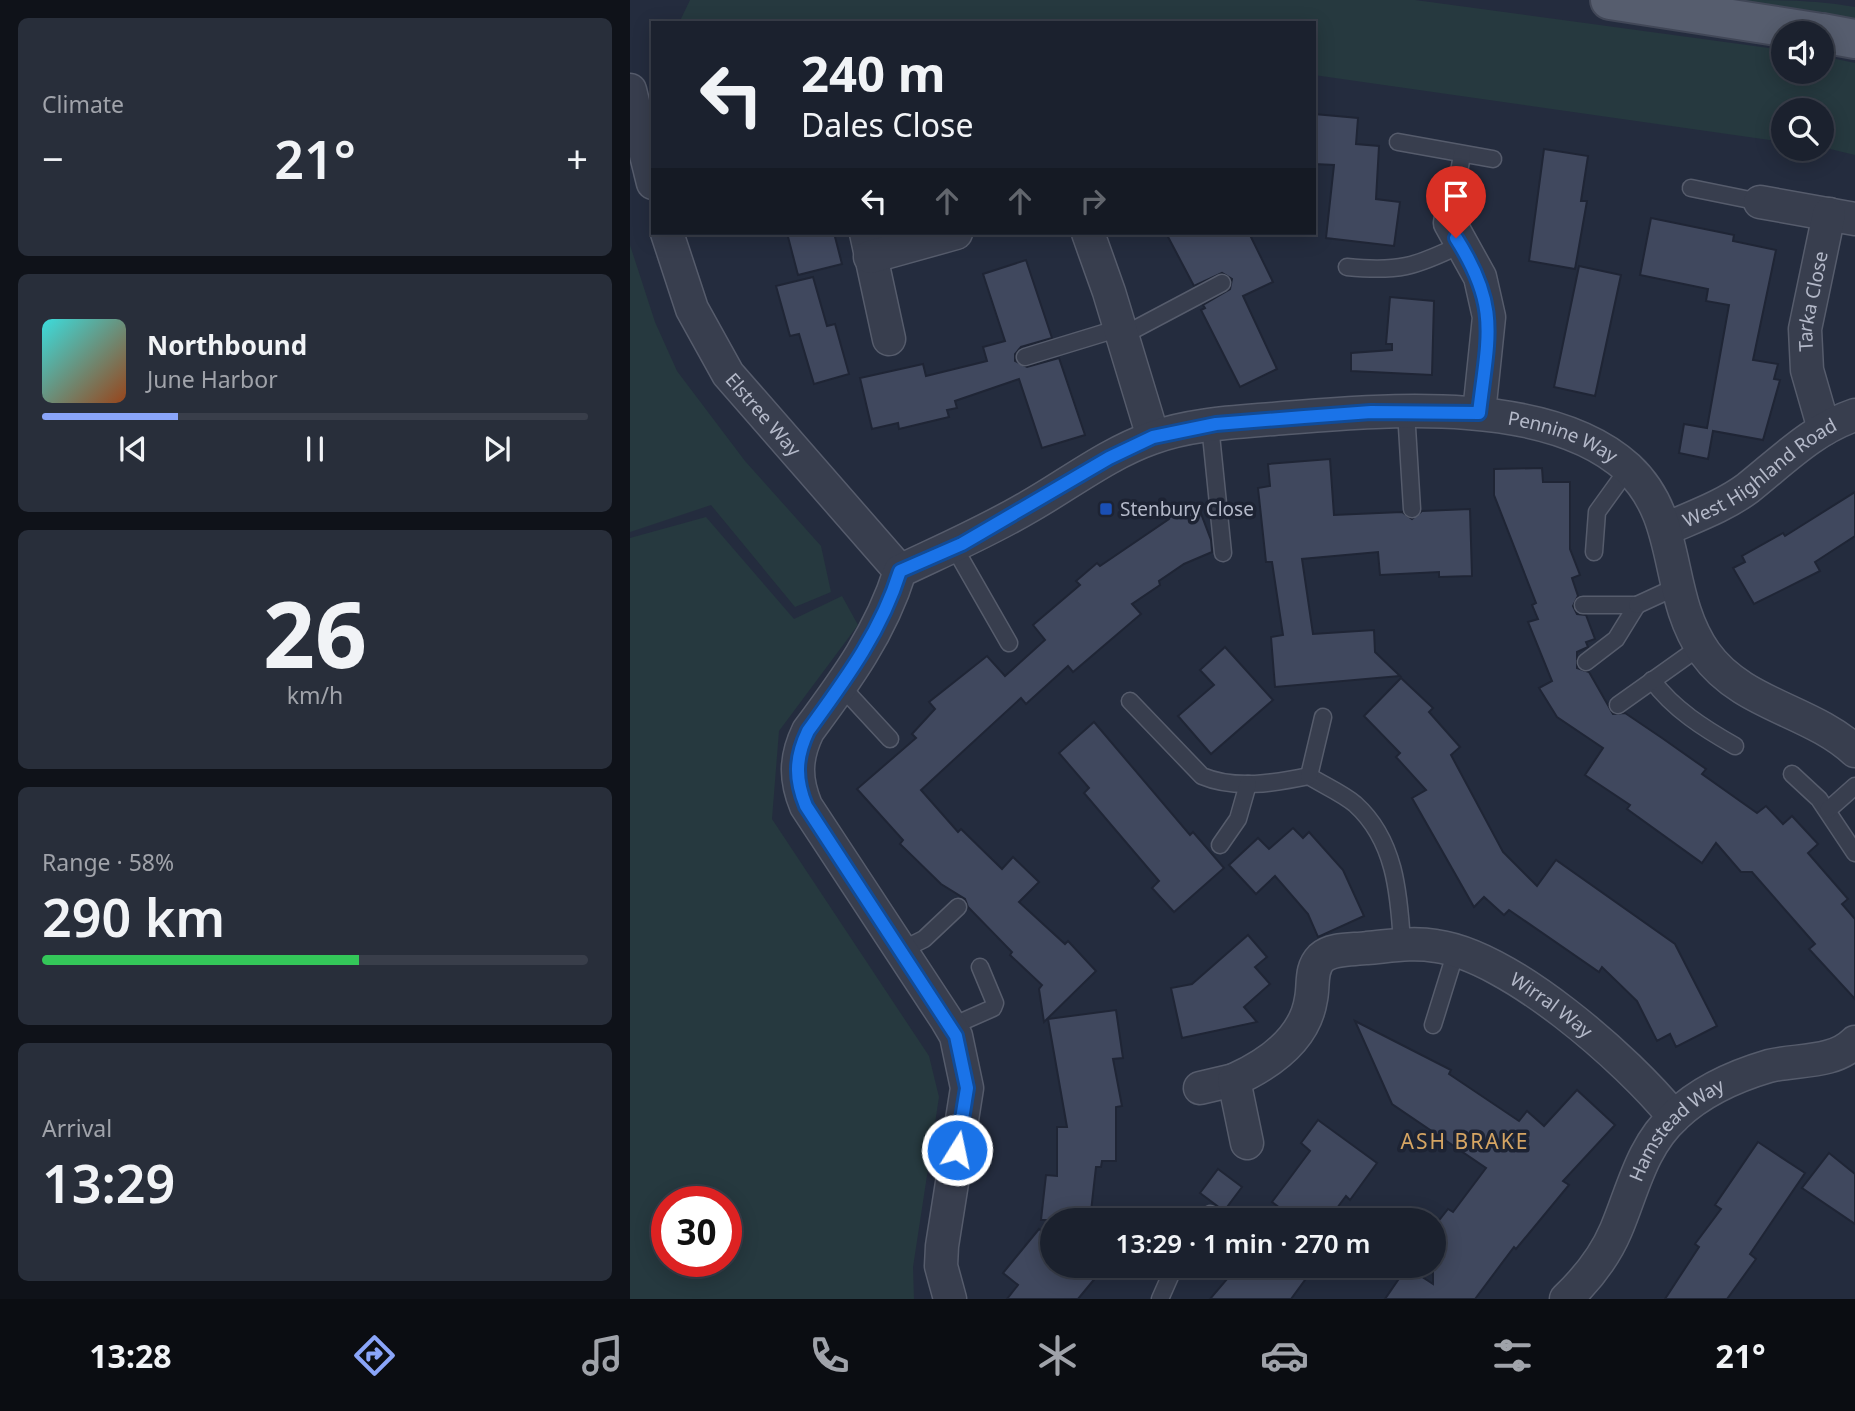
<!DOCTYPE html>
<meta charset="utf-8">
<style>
:root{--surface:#1b212e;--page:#282e3a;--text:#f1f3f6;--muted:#a0a3aa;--line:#393e4a;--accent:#8aa5f9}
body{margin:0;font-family:"Noto Sans",sans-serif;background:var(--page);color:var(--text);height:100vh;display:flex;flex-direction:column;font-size:26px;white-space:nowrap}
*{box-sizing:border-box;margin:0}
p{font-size:23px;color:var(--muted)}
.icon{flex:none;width:38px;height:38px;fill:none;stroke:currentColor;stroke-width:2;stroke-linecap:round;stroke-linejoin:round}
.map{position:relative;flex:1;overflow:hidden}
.side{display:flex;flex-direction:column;gap:18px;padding:18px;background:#0f1219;width:630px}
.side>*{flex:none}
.guide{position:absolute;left:21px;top:21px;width:665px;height:214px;border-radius:0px;box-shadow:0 4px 18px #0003,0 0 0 2px var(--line);background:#1b212e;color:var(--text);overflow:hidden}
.tools{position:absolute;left:1141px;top:21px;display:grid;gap:14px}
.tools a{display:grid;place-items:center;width:63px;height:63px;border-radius:50%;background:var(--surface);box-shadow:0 4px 18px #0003,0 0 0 2px var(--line);font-size:35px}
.speed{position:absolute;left:21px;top:1186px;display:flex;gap:14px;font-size:35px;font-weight:700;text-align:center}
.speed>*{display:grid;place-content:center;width:91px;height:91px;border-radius:50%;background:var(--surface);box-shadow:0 4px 18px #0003,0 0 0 2px var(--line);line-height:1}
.speed .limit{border:10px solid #d22;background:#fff;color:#111}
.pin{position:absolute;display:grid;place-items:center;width:60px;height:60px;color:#fff;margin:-72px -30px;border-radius:50% 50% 50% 0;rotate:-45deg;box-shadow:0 0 7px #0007}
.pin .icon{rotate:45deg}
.me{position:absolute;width:77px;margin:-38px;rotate:10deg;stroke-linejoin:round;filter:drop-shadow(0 0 5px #0008)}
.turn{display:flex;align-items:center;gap:24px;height:147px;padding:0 35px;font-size:32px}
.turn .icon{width:91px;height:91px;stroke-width:2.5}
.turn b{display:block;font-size:49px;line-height:60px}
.lanes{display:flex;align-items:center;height:66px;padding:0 35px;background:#0003;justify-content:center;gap:35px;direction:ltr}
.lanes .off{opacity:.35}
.big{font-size:52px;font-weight:600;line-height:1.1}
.side .widget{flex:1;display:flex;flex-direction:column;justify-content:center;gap:10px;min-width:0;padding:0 24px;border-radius:10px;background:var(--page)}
.side .dial{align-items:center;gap:0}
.dial b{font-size:91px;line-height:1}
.song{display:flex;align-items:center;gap:21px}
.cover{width:84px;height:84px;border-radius:10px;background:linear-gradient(135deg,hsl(180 70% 55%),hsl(20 70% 35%))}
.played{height:7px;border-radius:4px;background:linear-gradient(90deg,var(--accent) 25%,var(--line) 25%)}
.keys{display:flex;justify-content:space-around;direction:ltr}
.heat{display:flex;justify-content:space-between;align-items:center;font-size:38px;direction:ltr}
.charge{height:10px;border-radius:5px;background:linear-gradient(90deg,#34c759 58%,var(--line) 0)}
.trip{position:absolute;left:410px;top:1208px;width:406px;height:70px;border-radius:35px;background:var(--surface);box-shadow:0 4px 18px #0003,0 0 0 2px var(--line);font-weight:600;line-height:70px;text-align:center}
.tab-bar{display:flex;height:112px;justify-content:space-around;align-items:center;background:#0b0d12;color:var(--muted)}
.tab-bar .icon{width:49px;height:49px}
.tab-bar .on{color:var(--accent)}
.tab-bar b{font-size:32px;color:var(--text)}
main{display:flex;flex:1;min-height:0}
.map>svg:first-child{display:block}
</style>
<main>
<section class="side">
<div class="widget"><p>Climate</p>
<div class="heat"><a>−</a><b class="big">21°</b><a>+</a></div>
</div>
<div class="widget">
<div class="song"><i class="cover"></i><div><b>Northbound</b><p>June Harbor</p></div></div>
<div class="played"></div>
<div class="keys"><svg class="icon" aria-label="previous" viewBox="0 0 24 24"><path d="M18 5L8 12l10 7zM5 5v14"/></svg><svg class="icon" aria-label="pause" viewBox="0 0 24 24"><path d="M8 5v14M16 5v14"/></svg><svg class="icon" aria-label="next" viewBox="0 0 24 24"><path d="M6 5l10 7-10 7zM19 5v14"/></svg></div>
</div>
<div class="widget dial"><b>26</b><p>km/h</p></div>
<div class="widget"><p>Range · 58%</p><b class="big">290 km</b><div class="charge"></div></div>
<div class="widget"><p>Arrival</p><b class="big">13:29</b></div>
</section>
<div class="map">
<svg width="1225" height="1299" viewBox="0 0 1225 1299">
<rect width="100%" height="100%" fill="#242c3e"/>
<g fill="#26393f" fill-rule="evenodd">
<polygon points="60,0 785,0 1153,50 1153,72 1192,72 1192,56 1225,63 1225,155 1192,147 1192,110 1153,110 1153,142 684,75 684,23 49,23"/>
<path d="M 1109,0 C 1149,0 1186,0 1225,7 L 1225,19 Z"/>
<polygon points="0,245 25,322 47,371 115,461 191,546 201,592 165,607 81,505 0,532"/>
<path d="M 76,517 L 164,619 L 212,596 L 228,625 L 149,731 L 142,819 L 299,1056 L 309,1097 L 283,1267 L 284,1299 L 0,1299 L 0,538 ZM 37,1202 L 96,1202 L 96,1262 L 37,1262 Z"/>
</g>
<g fill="#40485e" stroke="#1f2535" stroke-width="2">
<polygon points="684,114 728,118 726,144 749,146 746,199 770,202 764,246 696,238 704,165 684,164"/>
<polygon points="914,149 958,156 951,201 957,201 945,269 899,261"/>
<polygon points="1021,218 1104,235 1103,241 1146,250 1123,360 1148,364 1144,379 1150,380 1133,440 1083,431 1078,459 1049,453 1054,424 1077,428 1099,305 1076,301 1078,289 1010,275"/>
<polygon points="157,233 204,233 212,264 168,275"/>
<polygon points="536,233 619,233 643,282 613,296 647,369 610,387 571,310 575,308 573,305 600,289 602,279 592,273 564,286"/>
<polygon points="396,260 422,338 391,347 385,354 385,361 397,367 429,358 455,435 412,448 389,379 325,401 327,408 317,410 319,417 269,429 268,423 242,429 230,378 293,364 296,376 357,361 353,347 375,341 353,274"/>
<polygon points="949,266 991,275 965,396 924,387"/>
<polygon points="183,277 197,326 205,324 219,374 184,384 169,334 160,336 146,286"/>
<polygon points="760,297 804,301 802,375 721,371 721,353 762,350 762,344 756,344"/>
<polygon points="700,459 704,515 772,512 782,519 792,511 840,509 842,576 809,577 809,572 750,575 748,552 672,559 683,634 744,630 745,652 770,676 645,687 641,637 653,635 642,562 636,562 628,488 640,486 638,464"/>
<polygon points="912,468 913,482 940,482 940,549 950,575 942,578 948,596 943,606 947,614 956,615 965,639 956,642 958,647 947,652 947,668 959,672 983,714 995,713 1032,738 1076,769 1072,774 1127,813 1136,806 1153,824 1162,816 1188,844 1178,853 1218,899 1212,904 1225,919 1225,999 1179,949 1185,944 1122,872 1111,872 1086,843 1072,863 997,809 1000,805 955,775 973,748 927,717 909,688 922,681 898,622 908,619 902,605 906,603 864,495 864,469"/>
<polygon points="1225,492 1225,536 1185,562 1190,571 1124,604 1103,568 1115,562 1112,556 1153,533 1155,536"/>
<polygon points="567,503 581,540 582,552 554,564 529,581 530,585 502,604 511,614 443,672 438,666 396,704 391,698 291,790 328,832 331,829 372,869 383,857 409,882 389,902 435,944 438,941 466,971 414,1022 409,989 412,985 380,955 382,952 338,907 335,899 311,884 270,844 273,840 227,789 286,738 282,734 305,709 299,702 357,656 375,676 415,640 403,625 450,585 446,581 467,563 470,566 539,519 538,514"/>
<polygon points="595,647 643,700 581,754 548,716 584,685 570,670"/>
<polygon points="771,678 803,708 799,712 830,747 821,755 873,852 907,886 926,860 1045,944 1087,1026 1046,1047 1040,1034 1027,1041 1007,1001 972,967 969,972 879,910 874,915 854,897 844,907 782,798 796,790 766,757 770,753 734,716"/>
<polygon points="464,722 560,835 563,832 594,868 544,912 522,888 529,881 454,793 459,788 429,753"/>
<polygon points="663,828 673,838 679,832 713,870 734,916 688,937 678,914 645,876 626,894 599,865 628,838 639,849"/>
<polygon points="618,935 637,957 625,967 640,984 614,1007 627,1022 552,1038 541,988 562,984"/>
<polygon points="486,1010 493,1058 483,1059 492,1106 486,1107 486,1161 472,1161 471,1167 466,1167 460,1220 411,1220 416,1175 427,1176 427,1127 437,1127 418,1019"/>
<polygon points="725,1021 821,1070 819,1074 889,1121 897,1111 914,1126 947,1090 985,1125 933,1181 939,1185 886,1249 884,1247 845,1299 755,1299 777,1267 803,1284 803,1228 818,1209 823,1212 856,1168 762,1104"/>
<polygon points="688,1120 747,1163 720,1200 716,1196 698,1220 666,1220 642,1202 680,1151 671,1143"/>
<polygon points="1128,1142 1175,1173 1120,1254 1126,1259 1097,1299 1035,1299 1069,1247 1065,1244 1091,1209 1085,1205"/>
<polygon points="1199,1153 1225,1174 1225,1224 1172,1188"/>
<polygon points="588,1169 612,1187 594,1211 570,1193"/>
<polygon points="409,1229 422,1239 422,1265 454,1265 467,1276 448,1299 377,1299 388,1285 373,1273"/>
<polygon points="609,1265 686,1265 661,1299 580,1299"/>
</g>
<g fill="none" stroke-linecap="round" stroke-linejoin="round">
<g stroke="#565c6c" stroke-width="19">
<g id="service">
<polyline points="768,142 863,159"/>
<polyline points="1061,188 1130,202"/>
<polyline points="824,200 832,155"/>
<path d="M 717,267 C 768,272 785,267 830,245"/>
<polyline points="492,336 592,283"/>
<polyline points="395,357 490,328"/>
<polyline points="776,411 782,509"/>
<polyline points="580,425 593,553"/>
<polyline points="324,547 379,643"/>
<polyline points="964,552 967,512 998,469"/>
<polyline points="953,605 1007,605 986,639 956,662"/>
<polyline points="1007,605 1046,587"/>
<path d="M 1022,680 C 1043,709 1075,729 1105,746"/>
<polyline points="211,686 260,739"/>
<path d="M 500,701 L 572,776 C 605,790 645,783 679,776 C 693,785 712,793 725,804 C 765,840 769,893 772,943"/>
<polyline points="988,705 1071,646"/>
<polyline points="1162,774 1189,799 1225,853"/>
<polyline points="679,776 693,717"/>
<polyline points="1198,810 1225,786"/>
<polyline points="590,845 608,819 618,784"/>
<polyline points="270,951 294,939 328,907"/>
<polyline points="803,1025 826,951"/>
<polyline points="320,1027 363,1008 365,1003 350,967"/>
<polyline points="576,1220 580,1214"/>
<polyline points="530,1299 545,1265"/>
</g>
</g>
<g stroke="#565c6c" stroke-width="35">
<g id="minor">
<polyline points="0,90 23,183"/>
<polyline points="824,200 820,223 850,277 859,317 849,413"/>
<polyline points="1130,202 1225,219"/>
<path id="s1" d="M 37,233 L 62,309 L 98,374 L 270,571"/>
<polyline points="236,233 259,339"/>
<polyline points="458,233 479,292 523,437"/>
<polyline points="240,257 326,233"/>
<path id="s2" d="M 1194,429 L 1177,370 L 1175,329 L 1199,214"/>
<path id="s3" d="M 1036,529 C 1063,517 1094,506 1118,488 C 1152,461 1183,429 1225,415"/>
<polyline points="570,1088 604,1080"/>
<path id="s4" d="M 617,1143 L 604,1080 C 639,1064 675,1039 681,999 C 684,985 680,969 691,958 C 702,948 722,950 737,948 C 761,946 782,942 806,946 C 880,956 997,1059 1044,1117"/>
<path id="s5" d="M 320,1299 L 311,1266 L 312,1246 L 337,1088 L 326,1036 L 316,1019 L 176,806 C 165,779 165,758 178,731 C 216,680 251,632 270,571 C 314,550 358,531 400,506 C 440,483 479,453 522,438 C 563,423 611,422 654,418 C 754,410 918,395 998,468 C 1053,519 1033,593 1075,653 C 1112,705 1181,710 1225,751"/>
<path id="s6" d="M 936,1299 C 957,1279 975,1256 986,1230 C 1003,1190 1011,1147 1045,1116 C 1070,1092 1105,1076 1139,1066 C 1167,1059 1203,1064 1225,1042"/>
</g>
</g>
<g stroke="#414757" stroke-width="42">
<g id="primary">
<polyline points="980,0 1191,33"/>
<polyline points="1192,33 1225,39"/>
</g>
</g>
<use href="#service" stroke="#383e4e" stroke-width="16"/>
<use href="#minor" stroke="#383e4e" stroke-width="32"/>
<use href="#primary" stroke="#565d6e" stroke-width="38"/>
</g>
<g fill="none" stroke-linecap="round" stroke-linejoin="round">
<g stroke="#114b97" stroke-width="18">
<path id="route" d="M 327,1150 L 337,1088 L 326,1036 L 176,806 C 165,779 165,758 178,731 C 215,680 251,632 270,571 L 332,544 L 479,458 L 523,437 L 586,424 L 674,417 L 741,412 L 849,413 C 858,336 870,307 826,238"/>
</g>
<use href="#route" stroke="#1a73e8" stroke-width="12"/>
</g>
<rect fill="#1a4fb4" stroke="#1d2333" stroke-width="2.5" x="469" y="502" width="14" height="14" rx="3.5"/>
<g text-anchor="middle" stroke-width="7" stroke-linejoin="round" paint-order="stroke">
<g font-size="19" fill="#b4b9c9" stroke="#1d2333">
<text dy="7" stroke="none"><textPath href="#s2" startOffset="131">Tarka Close</textPath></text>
<text dy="7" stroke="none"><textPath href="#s1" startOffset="208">Elstree Way</textPath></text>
<text dy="7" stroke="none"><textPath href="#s5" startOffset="1507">Pennine Way</textPath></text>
<text dy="7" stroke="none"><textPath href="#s3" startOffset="110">West Highland Road</textPath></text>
<text dy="7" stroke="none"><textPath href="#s4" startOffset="472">Wirral Way</textPath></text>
<text dy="7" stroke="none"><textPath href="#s6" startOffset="206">Hamstead Way</textPath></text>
</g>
<g font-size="19" fill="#b4b9c9" stroke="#1d2333" text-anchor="start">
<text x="490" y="516">Stenbury Close</text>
</g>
<g font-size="21" letter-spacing="2" fill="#d6a563" stroke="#1d2333">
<text x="835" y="1149">ASH BRAKE</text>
</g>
</g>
</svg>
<div class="tools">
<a><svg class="icon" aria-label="sound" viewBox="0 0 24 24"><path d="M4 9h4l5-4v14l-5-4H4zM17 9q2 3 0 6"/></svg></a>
<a><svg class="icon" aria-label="search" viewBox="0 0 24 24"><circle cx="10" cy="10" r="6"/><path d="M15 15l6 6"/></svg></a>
</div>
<div class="speed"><div class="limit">30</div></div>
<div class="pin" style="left:826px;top:238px;background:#d93025"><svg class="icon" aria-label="arrive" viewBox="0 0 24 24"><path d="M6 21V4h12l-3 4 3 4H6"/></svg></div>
<svg class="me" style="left:327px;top:1150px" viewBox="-20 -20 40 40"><circle r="17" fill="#1a73e8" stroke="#fff" stroke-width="3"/><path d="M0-11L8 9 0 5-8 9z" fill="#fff"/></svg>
<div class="trip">13:29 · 1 min · 270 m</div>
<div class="guide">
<div class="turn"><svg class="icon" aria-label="left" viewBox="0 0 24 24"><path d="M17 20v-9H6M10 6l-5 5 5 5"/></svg><div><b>240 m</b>Dales Close</div></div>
<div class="lanes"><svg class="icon" aria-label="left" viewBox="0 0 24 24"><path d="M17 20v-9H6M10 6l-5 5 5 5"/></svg><svg class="icon off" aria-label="ahead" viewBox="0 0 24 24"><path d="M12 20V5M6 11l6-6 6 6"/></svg><svg class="icon off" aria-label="ahead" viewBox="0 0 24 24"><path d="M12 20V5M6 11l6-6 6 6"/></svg><svg class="icon off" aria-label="right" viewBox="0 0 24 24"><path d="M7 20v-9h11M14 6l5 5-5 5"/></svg></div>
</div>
</div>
</main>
<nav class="tab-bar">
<b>13:28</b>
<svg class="icon on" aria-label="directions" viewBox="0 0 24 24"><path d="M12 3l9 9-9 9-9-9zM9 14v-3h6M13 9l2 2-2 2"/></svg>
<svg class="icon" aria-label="music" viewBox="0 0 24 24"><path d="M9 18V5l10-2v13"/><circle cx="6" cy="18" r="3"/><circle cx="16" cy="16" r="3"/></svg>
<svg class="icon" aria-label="phone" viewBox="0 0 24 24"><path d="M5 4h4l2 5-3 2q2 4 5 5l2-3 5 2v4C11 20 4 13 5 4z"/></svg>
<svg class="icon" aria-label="climate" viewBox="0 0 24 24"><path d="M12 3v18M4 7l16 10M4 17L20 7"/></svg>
<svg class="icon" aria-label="car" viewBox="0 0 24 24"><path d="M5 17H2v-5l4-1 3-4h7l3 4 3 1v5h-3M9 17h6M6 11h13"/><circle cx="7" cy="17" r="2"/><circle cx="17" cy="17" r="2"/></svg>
<svg class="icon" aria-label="filters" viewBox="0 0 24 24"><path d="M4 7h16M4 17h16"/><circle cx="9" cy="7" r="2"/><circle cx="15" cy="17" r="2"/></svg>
<b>21°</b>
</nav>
